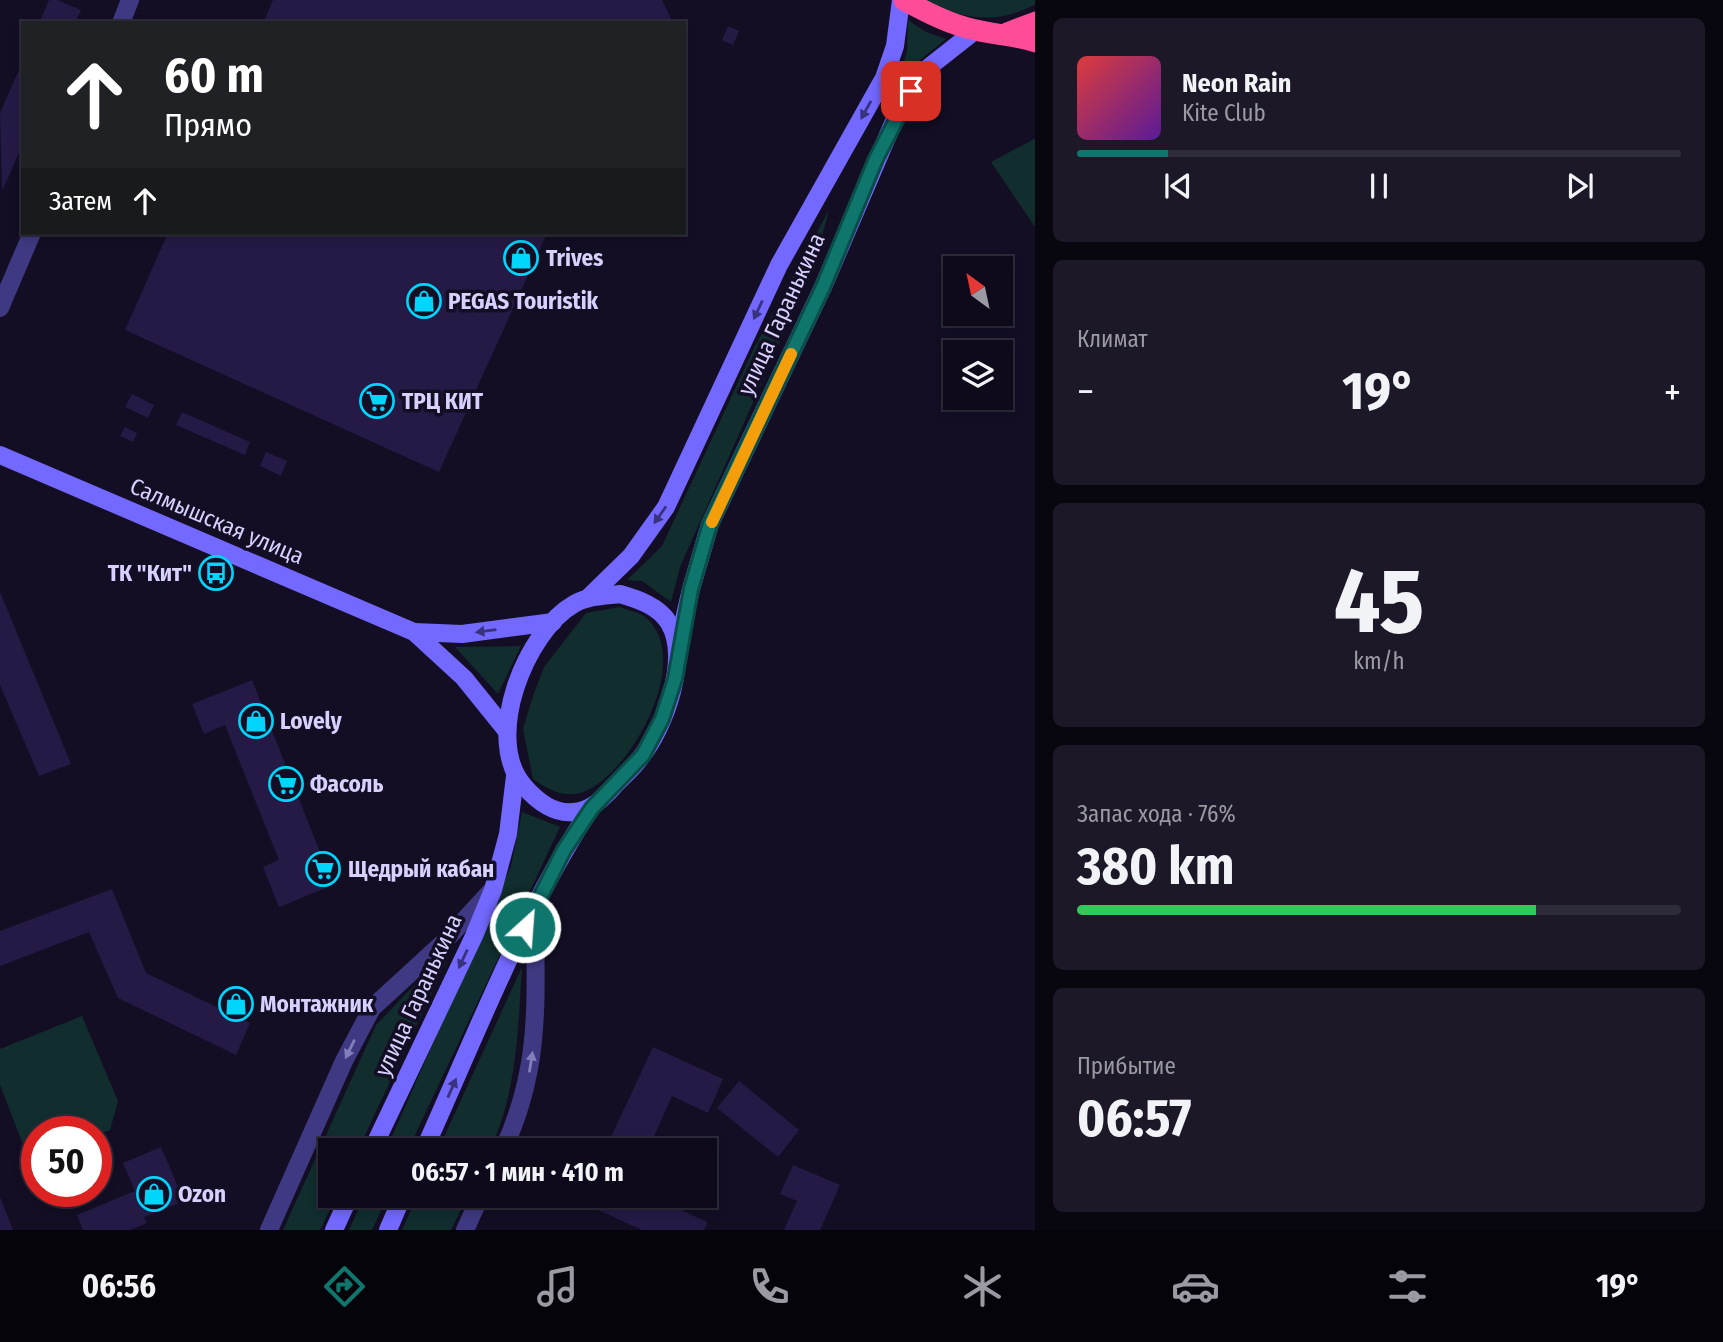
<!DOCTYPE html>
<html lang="ru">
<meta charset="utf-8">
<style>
:root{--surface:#0e0a1b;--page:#1c1828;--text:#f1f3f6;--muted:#9b9aa3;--line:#2e2b3a;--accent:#0f766e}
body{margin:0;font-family:"Fira Sans Condensed",sans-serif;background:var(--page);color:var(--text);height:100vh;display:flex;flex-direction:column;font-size:26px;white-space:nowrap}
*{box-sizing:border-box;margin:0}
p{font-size:23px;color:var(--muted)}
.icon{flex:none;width:38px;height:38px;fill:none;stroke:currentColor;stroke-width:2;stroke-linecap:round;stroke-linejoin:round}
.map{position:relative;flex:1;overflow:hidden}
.side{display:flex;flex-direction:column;gap:18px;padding:18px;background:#08060f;width:688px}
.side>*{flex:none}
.guide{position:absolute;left:21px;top:21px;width:665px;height:214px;border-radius:0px;box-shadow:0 4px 10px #0003,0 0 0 2px var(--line);background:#202124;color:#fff;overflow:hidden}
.needle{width:46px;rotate:327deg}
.tools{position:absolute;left:943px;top:256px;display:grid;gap:14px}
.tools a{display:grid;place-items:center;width:70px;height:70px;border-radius:0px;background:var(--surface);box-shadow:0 4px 10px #0003,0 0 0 2px var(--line);font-size:35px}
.speed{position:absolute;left:21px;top:1116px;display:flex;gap:14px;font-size:35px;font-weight:700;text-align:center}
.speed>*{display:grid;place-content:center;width:91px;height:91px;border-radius:50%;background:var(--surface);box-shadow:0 4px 10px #0003,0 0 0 2px var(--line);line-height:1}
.speed .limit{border:10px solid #d22;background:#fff;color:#111}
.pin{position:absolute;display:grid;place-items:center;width:60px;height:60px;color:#fff;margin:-30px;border-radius:14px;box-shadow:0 4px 10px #0006}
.me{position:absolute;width:77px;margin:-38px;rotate:26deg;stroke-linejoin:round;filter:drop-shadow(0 0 5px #0008)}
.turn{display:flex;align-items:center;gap:24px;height:147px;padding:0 28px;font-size:32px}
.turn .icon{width:91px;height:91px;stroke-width:2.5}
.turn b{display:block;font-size:49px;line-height:60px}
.then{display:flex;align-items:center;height:66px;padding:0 28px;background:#0003;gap:14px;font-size:26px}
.big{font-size:52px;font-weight:700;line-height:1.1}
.side .tile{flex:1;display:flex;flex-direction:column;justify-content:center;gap:10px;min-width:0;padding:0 24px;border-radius:10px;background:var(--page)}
.side .dial{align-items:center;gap:0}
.dial b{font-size:91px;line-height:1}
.song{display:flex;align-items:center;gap:21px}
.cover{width:84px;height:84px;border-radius:10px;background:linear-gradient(135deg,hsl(0 70% 55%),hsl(270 70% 35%))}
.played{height:7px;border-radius:4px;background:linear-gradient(90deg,var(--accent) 15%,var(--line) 15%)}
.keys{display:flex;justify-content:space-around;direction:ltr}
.heat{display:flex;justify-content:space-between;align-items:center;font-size:38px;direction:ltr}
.charge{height:10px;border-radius:5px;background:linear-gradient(90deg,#34c759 76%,var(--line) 0)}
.trip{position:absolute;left:318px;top:1138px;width:399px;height:70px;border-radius:0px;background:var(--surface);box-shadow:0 4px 10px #0003,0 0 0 2px var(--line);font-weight:700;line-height:70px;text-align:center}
.tabs{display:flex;height:112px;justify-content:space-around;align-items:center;background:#06040b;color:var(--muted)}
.tabs .icon{width:49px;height:49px}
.tabs .selected{color:var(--accent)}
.tabs b{font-size:32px;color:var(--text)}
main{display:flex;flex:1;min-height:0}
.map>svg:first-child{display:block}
</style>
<main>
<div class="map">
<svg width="1036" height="1230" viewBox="0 0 1036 1230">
<rect width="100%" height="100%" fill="#130e24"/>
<g fill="#112d2e">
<path d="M 925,0 L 1035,0 L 1036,4 C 996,25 963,20 925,0 Z"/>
<polygon points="908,20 926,32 946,39 920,60 896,87 907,51"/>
<polygon points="1036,138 1036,227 1035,227 991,162"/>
<polygon points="829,210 815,263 680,567 671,602 642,581 627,580 662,546 755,346"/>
<path d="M 620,607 C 627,610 639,612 645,617 C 695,657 631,775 583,792 C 564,799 547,789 533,779 L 523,729 L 533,696 L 544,667 L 586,613 Z"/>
<polygon points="521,646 498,694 455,647"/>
<polygon points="522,812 560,827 408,1150 386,1150 511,866"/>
<polygon points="455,943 358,1150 331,1150 331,1195 337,1195 320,1230 283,1230 376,1025"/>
<path d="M 522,967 C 518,1030 517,1092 490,1150 L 438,1150 Z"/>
<polygon points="82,1016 118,1101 110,1130 96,1135 96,1132 37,1132 37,1155 28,1157 0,1085 0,1049"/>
<polygon points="365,1195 388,1195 372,1230 349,1230"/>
<polygon points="418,1195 468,1195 451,1230 402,1230"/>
</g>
<g fill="#251a45">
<polygon points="49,0 57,0 81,10 75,23 39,23"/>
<polygon points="273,0 662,0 673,23 263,23"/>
<polygon points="728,26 739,31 733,45 722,40"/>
<polygon points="23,61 23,144 2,191 0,113"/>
<polygon points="168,233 547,233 439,472 125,330"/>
<polygon points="132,394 154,405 148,418 125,407"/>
<polygon points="182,412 250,442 245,455 176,425"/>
<polygon points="125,427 137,433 133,442 120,436"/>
<polygon points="266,452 287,461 281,476 260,466"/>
<polygon points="0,592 71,764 39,776 0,685"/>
<polygon points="252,680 333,885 279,907 263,867 279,860 225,725 204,734 192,704"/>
<polygon points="112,889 146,973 250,1023 236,1055 118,998 89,932 0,966 0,931"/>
<polygon points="653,1047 723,1079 708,1113 672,1096 648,1150 605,1150"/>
<polygon points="739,1081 799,1130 778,1157 717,1108"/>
<polygon points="161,1147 184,1201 144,1217 147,1223 130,1230 83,1230 77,1215 135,1191 123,1163"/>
<polygon points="793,1165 840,1185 820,1230 784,1230 797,1201 780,1194"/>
<polygon points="584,1195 649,1195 707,1222 704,1230 642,1230 581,1202"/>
<polygon points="0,1197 13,1230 0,1230"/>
</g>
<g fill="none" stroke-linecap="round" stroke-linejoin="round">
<g stroke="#3f3983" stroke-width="18">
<polyline points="121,23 130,0"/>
<polyline points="0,308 32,233"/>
<path d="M 503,1150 C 543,1064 535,996 535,905"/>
<polyline points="269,1230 344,1061 372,1008 445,941 490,892"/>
<polyline points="465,1230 481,1195"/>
</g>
<g stroke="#7368ff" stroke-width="18">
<polyline points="0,455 414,632 464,678 506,730"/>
<path d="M 620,594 C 637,599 659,606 669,623 C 690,658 665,727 641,757 C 634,767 625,775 616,784 C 604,797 592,811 573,812 C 553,814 536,800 524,786 C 483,740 525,632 574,604 C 588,596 603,596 620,594 Z"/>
<polyline points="589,597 631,556 666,507 779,265 884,78 895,46 901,0"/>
<polyline points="414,632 462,634 553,622"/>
<polyline points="678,646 691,589 710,524 823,287 897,114 929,67 976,30"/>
<polyline points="372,1150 474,936 493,890 508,834 515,776"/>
<path d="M 424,1150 C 476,1035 522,914 591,808"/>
<polyline points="334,1230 350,1195"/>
<polyline points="388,1230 403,1195"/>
</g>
<g stroke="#ff4c99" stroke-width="21">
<path d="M 904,0 C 926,12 951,25 976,30 C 996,35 1015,35 1036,42"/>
<polyline points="1007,33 1036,22"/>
</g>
</g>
<defs><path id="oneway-solid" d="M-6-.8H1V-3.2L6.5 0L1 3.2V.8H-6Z" transform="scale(1.75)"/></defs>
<g fill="#39327c">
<use href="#oneway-solid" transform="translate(866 110) rotate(119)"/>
<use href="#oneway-solid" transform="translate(758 310) rotate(115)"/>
<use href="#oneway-solid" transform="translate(660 515) rotate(125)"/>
<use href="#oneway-solid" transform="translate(486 631) rotate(173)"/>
<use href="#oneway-solid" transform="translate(463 959) rotate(115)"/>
<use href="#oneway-solid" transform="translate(452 1088) rotate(-66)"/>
</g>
<g fill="#847dbb">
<use href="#oneway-solid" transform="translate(350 1049) rotate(116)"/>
<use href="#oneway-solid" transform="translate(531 1062) rotate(-81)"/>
</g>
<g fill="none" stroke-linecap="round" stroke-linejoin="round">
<g stroke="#0a4d48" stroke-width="18">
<polyline id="route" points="525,927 564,850 592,808 643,755 662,719 675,679 691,589 710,524 823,287 876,159 911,91"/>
</g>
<use href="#route" stroke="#0f766e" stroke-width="12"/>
<polyline stroke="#f59e0b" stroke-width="12" points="712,522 791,354"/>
</g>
<defs>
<g id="shop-ring" transform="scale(1.75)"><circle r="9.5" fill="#130e24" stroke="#00d6fc" stroke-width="1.5"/><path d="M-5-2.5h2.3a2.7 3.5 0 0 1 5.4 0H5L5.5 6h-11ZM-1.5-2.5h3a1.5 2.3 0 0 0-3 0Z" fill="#00d6fc"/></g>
<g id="supermarket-ring" transform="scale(1.75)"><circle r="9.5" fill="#130e24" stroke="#00d6fc" stroke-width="1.5"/><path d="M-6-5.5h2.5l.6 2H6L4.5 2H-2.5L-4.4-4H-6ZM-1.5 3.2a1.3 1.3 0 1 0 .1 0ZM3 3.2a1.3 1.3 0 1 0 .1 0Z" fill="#00d6fc"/></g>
<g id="bus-ring" transform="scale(1.75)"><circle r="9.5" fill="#130e24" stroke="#00d6fc" stroke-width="1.5"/><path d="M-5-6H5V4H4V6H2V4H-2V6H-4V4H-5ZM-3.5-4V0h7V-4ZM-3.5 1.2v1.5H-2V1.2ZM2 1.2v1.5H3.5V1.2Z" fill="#00d6fc"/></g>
</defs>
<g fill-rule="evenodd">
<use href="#shop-ring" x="521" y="258"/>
<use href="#shop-ring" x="424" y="301"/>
<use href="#supermarket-ring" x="377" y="401"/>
<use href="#bus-ring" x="216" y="573"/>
<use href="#shop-ring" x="256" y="721"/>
<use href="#supermarket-ring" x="286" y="784"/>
<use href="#supermarket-ring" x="323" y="869"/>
<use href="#shop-ring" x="236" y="1004"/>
<use href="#shop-ring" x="154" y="1194"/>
</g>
<g text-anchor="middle" stroke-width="7" stroke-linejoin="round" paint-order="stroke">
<g font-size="23" font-weight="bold" fill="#d8d1ff" stroke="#130e24" text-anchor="start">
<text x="546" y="266">Trives</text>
<text x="448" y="309">PEGAS Touristik</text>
<text x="402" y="409">ТРЦ КИТ</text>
<text x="192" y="581" text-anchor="end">ТК "Кит"</text>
<text x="280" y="729">Lovely</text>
<text x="310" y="792">Фасоль</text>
<text x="348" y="877">Щедрый кабан</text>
<text x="260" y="1012">Монтажник</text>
<text x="178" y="1202">Ozon</text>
</g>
<g font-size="23" fill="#d8d1ff" stroke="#130e24">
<text transform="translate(781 314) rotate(-65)" y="8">улица Гаранькина</text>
<text transform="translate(217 521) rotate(23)" y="8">Салмышская улица</text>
<text transform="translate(418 995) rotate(-65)" y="8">улица Гаранькина</text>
</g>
</g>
</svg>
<div class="tools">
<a><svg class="needle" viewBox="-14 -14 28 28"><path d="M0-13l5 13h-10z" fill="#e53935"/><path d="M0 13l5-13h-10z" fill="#9b9aa3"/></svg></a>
<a><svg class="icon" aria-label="layers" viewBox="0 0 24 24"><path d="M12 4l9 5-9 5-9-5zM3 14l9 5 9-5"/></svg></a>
</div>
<div class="speed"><div class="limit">50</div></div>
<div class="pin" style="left:911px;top:91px;background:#d93025"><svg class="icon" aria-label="arrive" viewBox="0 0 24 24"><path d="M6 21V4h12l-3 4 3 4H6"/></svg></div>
<svg class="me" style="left:525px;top:927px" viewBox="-20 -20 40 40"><circle r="17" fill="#0f766e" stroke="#fff" stroke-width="3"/><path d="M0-11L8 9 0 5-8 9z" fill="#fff"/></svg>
<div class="trip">06:57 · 1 мин · 410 m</div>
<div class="guide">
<div class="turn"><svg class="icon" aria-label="ahead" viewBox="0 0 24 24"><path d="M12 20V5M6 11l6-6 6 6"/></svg><div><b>60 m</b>Прямо</div></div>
<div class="then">Затем<svg class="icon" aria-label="ahead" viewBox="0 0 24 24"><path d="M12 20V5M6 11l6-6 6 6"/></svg></div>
</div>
</div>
<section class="side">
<div class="tile">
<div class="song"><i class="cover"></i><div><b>Neon Rain</b><p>Kite Club</p></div></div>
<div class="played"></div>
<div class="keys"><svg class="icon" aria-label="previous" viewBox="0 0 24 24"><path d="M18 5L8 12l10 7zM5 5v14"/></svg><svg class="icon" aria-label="pause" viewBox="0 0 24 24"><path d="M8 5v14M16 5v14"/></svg><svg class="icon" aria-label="next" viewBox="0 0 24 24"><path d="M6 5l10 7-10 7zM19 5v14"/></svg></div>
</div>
<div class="tile"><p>Климат</p>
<div class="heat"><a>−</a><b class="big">19°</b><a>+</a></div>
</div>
<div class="tile dial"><b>45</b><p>km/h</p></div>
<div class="tile"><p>Запас хода · 76%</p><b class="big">380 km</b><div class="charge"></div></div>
<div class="tile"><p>Прибытие</p><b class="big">06:57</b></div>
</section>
</main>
<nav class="tabs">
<b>06:56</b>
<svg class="icon selected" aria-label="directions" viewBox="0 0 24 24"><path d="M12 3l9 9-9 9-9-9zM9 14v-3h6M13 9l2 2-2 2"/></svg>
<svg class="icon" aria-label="music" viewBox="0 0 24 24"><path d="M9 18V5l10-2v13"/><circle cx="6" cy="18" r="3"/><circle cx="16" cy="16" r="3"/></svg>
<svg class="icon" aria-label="phone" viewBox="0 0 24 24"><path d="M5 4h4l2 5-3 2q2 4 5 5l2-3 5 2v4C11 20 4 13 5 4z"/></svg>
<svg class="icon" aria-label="climate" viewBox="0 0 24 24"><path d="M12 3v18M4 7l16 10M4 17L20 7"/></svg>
<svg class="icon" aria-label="car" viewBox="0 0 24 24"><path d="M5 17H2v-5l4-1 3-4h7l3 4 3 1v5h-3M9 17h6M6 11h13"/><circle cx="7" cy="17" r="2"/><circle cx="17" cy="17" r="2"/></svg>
<svg class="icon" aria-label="filters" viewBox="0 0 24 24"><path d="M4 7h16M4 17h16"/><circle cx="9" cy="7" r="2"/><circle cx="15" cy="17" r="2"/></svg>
<b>19°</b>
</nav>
